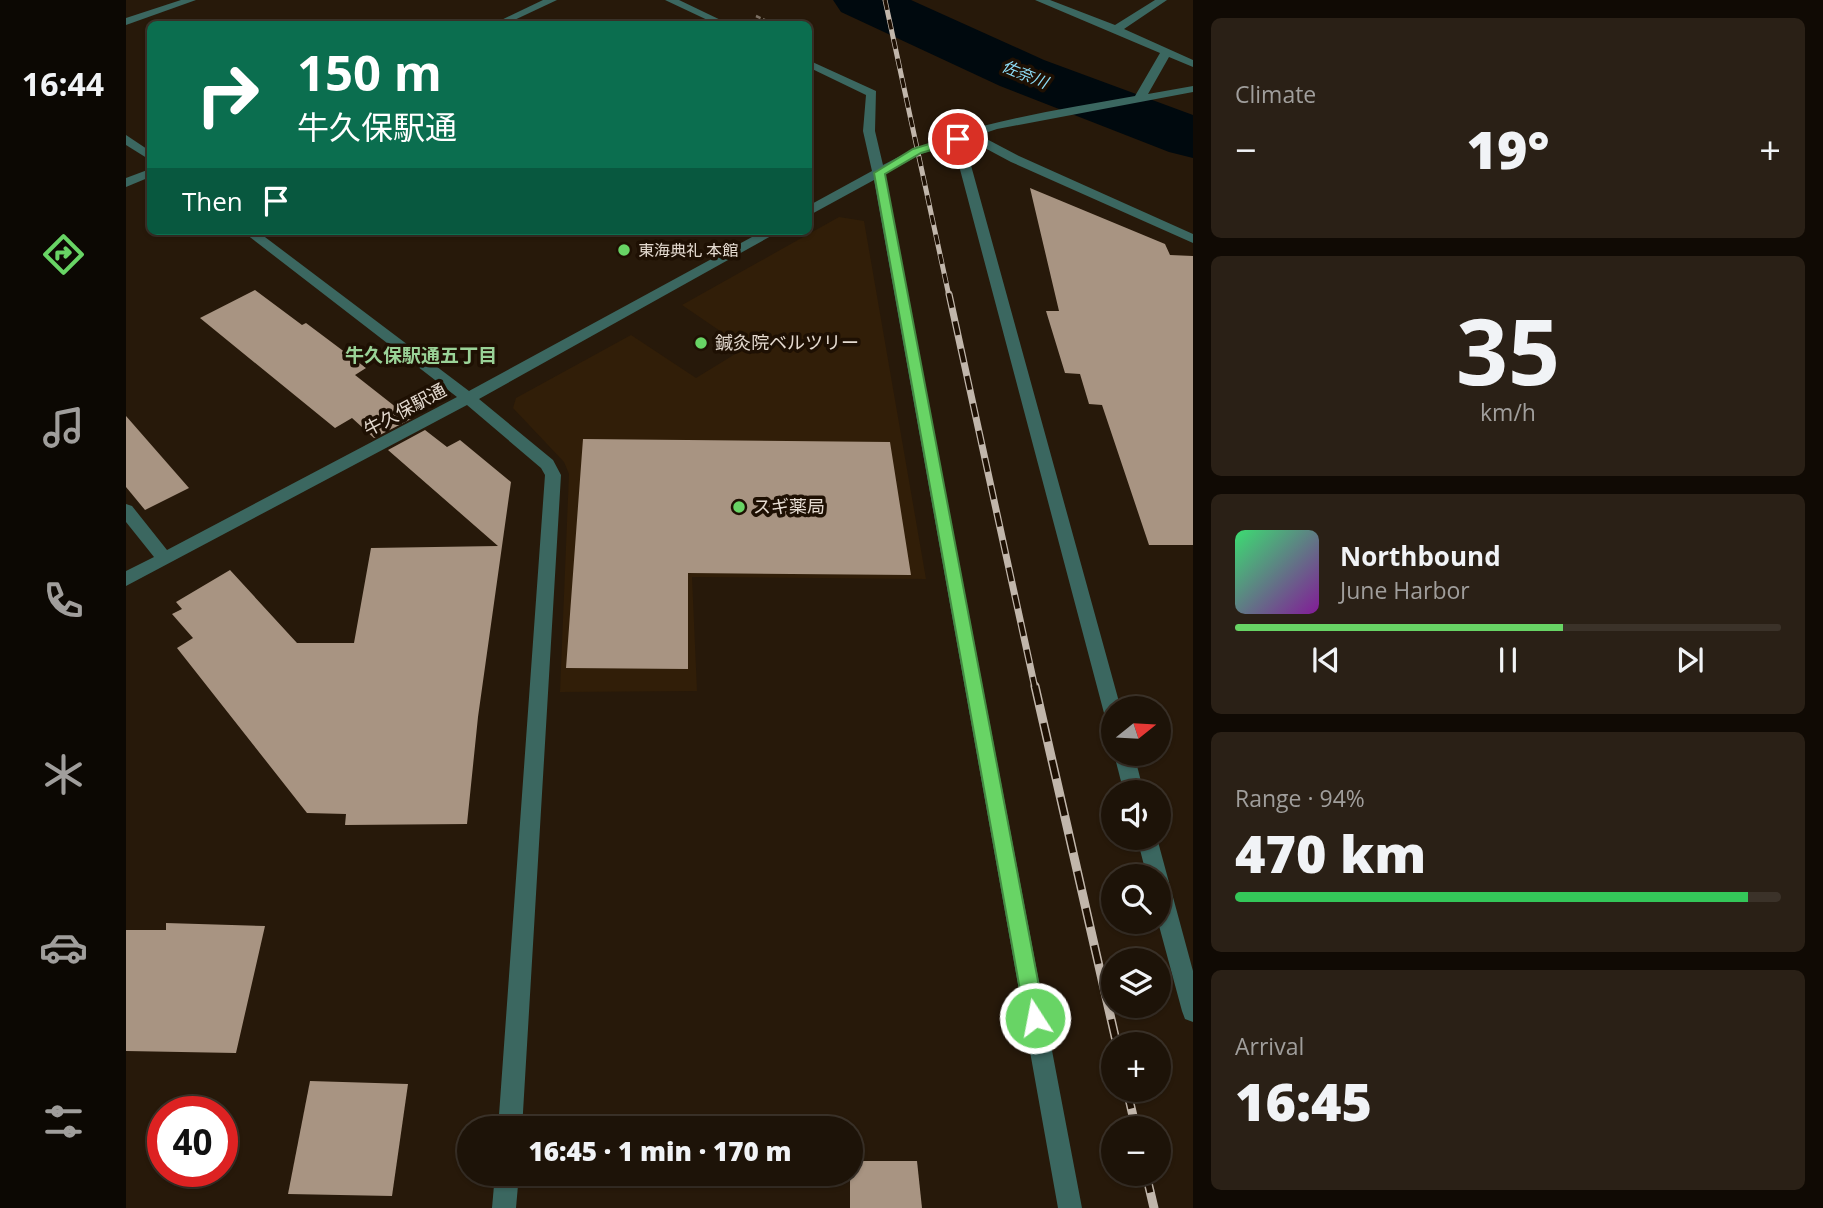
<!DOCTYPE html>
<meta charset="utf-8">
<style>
:root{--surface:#1d1308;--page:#2a2016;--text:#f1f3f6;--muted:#a09e9c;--line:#3b3229;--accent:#68d465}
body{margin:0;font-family:"Open Sans","Noto Sans JP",sans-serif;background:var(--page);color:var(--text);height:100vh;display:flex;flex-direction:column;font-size:26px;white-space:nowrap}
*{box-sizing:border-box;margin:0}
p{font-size:23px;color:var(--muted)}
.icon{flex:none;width:38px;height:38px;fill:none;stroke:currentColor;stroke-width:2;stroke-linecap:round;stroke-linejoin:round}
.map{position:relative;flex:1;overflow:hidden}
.side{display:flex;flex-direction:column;gap:18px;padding:18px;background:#100a04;width:630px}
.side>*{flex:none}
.hud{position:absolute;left:21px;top:21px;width:665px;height:214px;border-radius:10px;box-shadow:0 2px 5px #0004,0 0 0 2px var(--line);background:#0b6e4f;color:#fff;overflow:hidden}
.needle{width:46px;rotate:72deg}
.tools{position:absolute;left:975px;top:696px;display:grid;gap:14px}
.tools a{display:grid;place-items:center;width:70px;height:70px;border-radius:50%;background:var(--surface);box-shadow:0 2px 5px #0004,0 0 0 2px var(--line);font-size:35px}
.speed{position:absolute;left:21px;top:1096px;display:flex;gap:14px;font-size:35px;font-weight:700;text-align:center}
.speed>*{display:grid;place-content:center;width:91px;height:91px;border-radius:50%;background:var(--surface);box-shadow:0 2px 5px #0004,0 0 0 2px var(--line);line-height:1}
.speed .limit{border:10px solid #d22;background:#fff;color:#111}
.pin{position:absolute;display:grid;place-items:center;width:60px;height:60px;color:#fff;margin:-30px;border:4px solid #fff;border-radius:50%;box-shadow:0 2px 7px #0007}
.me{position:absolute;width:77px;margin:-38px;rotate:349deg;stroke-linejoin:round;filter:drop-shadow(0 0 5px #0008)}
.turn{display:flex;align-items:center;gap:24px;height:147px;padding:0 35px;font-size:32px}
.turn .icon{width:91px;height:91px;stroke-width:2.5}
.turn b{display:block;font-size:49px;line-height:60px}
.then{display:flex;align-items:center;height:66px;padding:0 35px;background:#0003;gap:14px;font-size:26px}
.big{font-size:52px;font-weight:800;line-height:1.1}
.side .card{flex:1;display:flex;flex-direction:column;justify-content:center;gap:10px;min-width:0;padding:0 24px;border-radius:10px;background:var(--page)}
.side .dial{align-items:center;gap:0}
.dial b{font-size:91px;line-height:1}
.song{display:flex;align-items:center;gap:21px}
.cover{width:84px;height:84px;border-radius:10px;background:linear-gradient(135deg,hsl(140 70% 55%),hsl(290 70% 35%))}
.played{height:7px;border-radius:4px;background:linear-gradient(90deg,var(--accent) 60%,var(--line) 60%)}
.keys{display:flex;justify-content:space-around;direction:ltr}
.heat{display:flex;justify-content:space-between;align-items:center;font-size:38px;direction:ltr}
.charge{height:10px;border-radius:5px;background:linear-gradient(90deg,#34c759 94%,var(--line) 0)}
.trip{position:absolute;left:331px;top:1116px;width:406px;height:70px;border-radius:35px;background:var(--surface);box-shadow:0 2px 5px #0004,0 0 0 2px var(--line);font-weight:800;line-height:70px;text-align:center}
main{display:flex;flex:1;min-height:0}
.menu{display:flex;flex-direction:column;width:126px;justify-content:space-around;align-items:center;background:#0c0803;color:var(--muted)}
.menu .icon{width:49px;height:49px}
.menu .on{color:var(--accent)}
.menu b{font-size:32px;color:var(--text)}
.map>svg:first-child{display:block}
</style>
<main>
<nav class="menu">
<b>16:44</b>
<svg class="icon on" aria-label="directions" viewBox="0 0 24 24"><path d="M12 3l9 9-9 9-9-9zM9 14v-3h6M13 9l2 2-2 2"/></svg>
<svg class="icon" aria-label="music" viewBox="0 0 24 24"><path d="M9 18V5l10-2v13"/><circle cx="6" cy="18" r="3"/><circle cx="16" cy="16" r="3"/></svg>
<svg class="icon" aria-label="phone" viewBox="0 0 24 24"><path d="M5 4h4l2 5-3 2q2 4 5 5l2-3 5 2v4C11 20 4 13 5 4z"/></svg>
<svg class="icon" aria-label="climate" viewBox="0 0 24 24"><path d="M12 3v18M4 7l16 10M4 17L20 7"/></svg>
<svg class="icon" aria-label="car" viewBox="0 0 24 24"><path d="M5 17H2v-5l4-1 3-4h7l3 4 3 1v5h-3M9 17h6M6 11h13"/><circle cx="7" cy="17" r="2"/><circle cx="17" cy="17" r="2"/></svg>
<svg class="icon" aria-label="filters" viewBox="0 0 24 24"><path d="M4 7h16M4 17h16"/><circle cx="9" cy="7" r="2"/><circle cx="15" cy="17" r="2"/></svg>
</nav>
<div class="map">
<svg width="1067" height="1208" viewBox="0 0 1067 1208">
<rect width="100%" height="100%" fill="#27190a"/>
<polygon fill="#311e08" points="713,217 738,221 800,579 566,577 571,691 434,692 443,474 438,462 387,408 390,398 505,335 570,378 619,348 556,305"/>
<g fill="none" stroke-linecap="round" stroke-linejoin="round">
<polygon fill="#00090e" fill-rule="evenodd" points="707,0 785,0 918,60 1067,115 1067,158 1043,152 874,86 715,12"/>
</g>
<g fill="#a89482">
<polygon points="904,188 1039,244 1044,255 1067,256 1067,545 1023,545 976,405 963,404 954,374 939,373 920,311 933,311"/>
<polygon points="129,290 176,325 180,323 240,368 229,375 285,419 248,438 226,418 209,428 74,318"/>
<polygon points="0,416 63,488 19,510 0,487"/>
<polygon points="299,430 321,447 334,440 385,482 352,717 341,824 219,825 220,814 181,813 51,648 67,638 46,614 56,609 50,602 104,570 171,643 228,643 245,548 372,546 262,450"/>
<polygon points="457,439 764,442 785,575 562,573 562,669 440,668"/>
<polygon points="40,923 139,926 110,1053 0,1051 0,930 40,930"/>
<polygon points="184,1081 282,1084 266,1196 162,1194"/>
<polygon points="724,1161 791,1161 796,1208 724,1208"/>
</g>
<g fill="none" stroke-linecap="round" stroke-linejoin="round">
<polyline stroke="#7c7063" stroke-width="2.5" stroke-dasharray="5 2.5" stroke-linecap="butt" points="630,16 648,24"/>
<g fill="#3b6760" fill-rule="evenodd">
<polygon points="55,0 70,0 0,25 0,18"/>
<polygon points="417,0 431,0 380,24 367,24"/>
<polygon points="539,0 553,0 603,24 590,24"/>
<path d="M 909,0 L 924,0 L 989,25 L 1029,0 L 1041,0 L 998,29 L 1067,60 L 1067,67 L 1043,57 L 1022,94 L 1067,86 L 1067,92 L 871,129 L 853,135 L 893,156 L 1067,234 L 1067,243 L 885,162 L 842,139 L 838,140 L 995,709 L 987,709 L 987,721 L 980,719 L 978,713 L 827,143 L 795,154 L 759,174 L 956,1208 L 932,1208 L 748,180 L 682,216 L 682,206 L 746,171 L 737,131 L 740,95 L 682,67 L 682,60 L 750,91 L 749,131 L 757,165 C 834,122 924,112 1009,96 L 1034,53 Z"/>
<polygon points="0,135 24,151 24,160 0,145"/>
<polygon points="24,169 24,177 0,187 0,178"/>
<polygon points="116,231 131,231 343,391 637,231 654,231 353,399 427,460 435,475 396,1129 372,1129 419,475 415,468 341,405 0,586 0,571 28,557 0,522 0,504 6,506 41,550 331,397"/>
<polygon points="988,754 1008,754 1018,793 998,793"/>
<polygon points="1011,838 1031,838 1067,971 1067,1022 1059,1019 1056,1011 1032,922 1032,877 1021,877"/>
<polygon points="369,1174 393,1174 390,1208 366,1208"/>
</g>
<g stroke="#c1b6ab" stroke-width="5">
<polyline id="rail-far2" points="759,0 823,296"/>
</g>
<g stroke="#c1b6ab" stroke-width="7">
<polyline id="rail-far1" points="823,294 909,688"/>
</g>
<g stroke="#c1b6ab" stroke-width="9">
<g id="rail">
<polyline points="909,686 991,1045"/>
<polyline points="1001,1090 1010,1129"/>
<polyline points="1020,1174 1028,1208"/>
</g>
</g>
<use href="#rail-far2" stroke="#1e1003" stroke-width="3.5" stroke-dasharray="10" stroke-linecap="butt"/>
<use href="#rail-far1" stroke="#1e1003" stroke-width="4.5" stroke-dasharray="14" stroke-linecap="butt"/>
<use href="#rail" stroke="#1e1003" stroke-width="6" stroke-dasharray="19" stroke-linecap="butt"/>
</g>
<polygon fill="#68d465" stroke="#448a42" stroke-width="2" points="832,135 838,139 836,141 795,153 759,174 919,1018 916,1025 909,1028 902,1025 899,1018 748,173 787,149"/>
<g fill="#68d465" stroke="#1e1003" stroke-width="2.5">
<circle cx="498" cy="250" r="7"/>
<circle cx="575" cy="343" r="7"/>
<circle cx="613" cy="507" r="7"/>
</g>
<g text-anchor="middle" stroke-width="7" stroke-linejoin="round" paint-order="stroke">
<g font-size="16" font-style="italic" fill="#8eddf7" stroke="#1e1003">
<text transform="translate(899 74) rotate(22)" y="6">佐奈川</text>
</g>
<g font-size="16" fill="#e4dad0" stroke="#1e1003" text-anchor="start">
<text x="512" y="256">東海典礼 本館</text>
</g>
<g font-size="18" fill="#e4dad0" stroke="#1e1003" text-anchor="start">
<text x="589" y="349">鍼灸院ベルツリー</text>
<text x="627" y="513">スギ薬局</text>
</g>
<g font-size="18" fill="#e4dad0" stroke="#1e1003">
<text transform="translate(279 410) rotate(-28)" y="6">牛久保駅通</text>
</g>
<g font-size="19" font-weight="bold" fill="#9ad297" stroke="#1e1003">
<text x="295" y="362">牛久保駅通五丁目</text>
</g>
</g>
</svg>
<div class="tools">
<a><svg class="needle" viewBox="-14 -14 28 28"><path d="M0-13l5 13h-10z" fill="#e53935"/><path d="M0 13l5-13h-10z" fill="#a09e9c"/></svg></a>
<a><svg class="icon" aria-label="sound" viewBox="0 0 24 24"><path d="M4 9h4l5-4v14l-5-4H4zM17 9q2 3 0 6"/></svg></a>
<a><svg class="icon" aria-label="search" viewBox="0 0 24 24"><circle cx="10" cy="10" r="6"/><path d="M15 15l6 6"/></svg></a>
<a><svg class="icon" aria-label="layers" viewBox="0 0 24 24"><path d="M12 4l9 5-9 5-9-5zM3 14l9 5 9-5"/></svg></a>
<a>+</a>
<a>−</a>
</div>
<div class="speed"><div class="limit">40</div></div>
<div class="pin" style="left:832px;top:139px;background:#d93025"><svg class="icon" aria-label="arrive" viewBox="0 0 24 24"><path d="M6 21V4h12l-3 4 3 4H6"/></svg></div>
<svg class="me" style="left:909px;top:1018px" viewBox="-20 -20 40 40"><circle r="17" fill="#68d465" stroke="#fff" stroke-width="3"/><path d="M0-11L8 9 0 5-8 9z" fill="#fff"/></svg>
<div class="trip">16:45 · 1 min · 170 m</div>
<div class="hud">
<div class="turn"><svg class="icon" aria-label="right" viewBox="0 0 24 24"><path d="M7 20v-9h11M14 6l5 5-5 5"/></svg><div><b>150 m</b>牛久保駅通</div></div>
<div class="then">Then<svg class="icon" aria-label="arrive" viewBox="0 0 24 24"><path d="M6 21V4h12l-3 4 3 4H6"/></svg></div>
</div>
</div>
<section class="side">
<div class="card"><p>Climate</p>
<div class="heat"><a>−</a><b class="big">19°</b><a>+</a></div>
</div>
<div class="card dial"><b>35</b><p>km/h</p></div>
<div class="card">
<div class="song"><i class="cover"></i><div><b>Northbound</b><p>June Harbor</p></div></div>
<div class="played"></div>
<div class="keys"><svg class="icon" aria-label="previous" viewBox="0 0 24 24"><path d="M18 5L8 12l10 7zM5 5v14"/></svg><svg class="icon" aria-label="pause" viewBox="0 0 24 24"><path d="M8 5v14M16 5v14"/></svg><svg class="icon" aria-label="next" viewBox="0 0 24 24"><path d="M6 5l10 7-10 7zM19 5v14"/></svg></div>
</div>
<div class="card"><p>Range · 94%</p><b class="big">470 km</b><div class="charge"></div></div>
<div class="card"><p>Arrival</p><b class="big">16:45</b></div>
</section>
</main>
